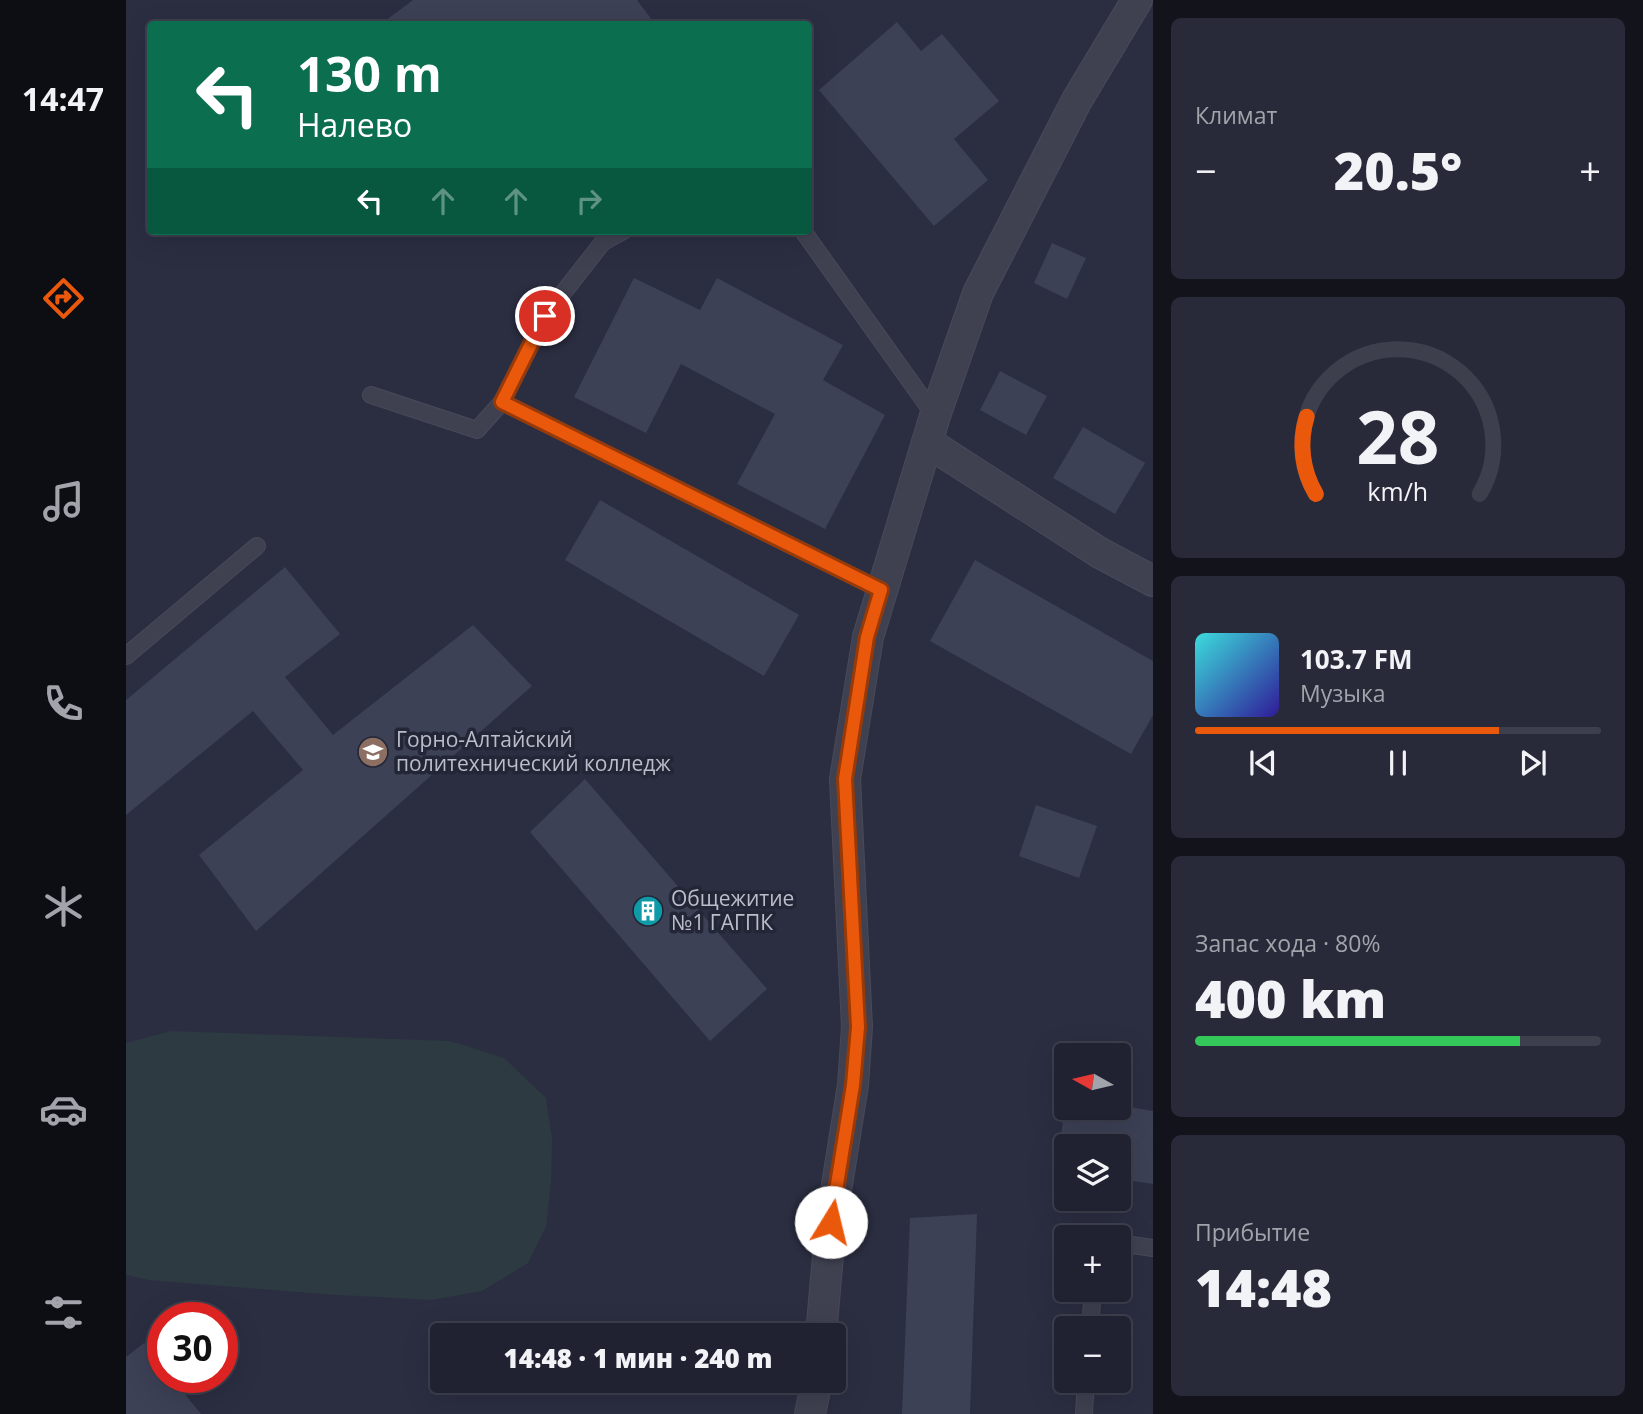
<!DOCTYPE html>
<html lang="ru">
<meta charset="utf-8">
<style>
:root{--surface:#202231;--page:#282a39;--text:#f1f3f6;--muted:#a2a4ab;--line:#3d3f4d;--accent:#ea580c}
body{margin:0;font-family:"Open Sans",sans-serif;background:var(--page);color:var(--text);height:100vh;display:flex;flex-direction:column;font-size:26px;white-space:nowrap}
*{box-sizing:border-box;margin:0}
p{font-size:23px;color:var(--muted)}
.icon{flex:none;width:38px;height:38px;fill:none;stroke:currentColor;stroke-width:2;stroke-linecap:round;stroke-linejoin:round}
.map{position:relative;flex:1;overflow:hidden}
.panel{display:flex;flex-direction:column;gap:18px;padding:18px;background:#12131b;width:490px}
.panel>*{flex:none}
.top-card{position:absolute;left:21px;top:21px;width:665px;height:214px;border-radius:7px;box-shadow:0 7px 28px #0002,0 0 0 2px var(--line);background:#0b6e4f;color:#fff;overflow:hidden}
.needle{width:46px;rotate:278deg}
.tools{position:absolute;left:928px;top:1043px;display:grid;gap:14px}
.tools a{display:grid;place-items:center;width:77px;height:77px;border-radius:7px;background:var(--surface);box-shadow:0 7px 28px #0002,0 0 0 2px var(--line);font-size:35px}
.speed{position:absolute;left:21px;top:1302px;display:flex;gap:14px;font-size:35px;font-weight:700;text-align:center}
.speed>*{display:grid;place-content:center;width:91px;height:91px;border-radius:50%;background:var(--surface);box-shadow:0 7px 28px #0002,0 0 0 2px var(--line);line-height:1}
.speed .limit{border:10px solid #d22;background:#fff;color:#111}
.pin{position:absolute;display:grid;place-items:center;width:60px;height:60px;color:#fff;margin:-30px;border:4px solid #fff;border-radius:50%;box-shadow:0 2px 7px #0007}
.me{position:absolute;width:77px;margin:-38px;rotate:9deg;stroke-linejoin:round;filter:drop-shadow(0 0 5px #0008)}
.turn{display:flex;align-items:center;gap:24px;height:147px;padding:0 35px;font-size:32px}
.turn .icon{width:91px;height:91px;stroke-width:2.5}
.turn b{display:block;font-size:49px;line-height:60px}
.lanes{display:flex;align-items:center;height:66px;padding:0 35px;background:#0003;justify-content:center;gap:35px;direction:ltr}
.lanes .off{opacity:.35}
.big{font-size:52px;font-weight:800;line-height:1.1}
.panel .widget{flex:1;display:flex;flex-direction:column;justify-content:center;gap:10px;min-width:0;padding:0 24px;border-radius:10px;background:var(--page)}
.panel .dial{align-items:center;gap:0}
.dial svg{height:182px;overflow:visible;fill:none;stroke:var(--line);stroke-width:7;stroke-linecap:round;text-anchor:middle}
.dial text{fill:var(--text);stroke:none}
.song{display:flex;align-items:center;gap:21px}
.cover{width:84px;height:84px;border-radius:10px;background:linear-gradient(135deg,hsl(180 70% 55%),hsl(250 70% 35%))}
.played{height:7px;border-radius:4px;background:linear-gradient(90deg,var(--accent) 75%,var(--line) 75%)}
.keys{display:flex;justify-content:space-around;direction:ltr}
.heat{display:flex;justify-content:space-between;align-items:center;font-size:38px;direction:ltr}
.charge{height:10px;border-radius:5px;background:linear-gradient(90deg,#34c759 80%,var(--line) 0)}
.trip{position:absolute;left:304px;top:1323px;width:416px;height:70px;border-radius:7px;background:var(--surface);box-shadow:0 7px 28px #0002,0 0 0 2px var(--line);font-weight:800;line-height:70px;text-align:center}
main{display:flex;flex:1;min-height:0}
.menu{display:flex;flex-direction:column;width:126px;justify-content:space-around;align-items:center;background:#0d0e14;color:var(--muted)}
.menu .icon{width:49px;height:49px}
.menu .active{color:var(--accent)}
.menu b{font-size:32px;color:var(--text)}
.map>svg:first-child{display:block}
</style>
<main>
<nav class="menu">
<b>14:47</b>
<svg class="icon active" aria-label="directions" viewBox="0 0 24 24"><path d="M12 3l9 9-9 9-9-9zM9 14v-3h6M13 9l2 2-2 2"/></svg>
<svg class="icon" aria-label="music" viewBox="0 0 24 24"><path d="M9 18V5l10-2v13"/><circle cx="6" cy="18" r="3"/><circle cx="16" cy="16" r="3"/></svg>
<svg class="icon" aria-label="phone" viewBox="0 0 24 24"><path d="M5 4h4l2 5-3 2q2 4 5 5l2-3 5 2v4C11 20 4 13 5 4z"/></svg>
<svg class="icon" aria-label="climate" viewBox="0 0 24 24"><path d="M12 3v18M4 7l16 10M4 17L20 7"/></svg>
<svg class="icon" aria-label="car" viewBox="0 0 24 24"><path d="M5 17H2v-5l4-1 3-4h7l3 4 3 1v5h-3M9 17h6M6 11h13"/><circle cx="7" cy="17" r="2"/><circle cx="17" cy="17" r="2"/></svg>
<svg class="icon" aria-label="filters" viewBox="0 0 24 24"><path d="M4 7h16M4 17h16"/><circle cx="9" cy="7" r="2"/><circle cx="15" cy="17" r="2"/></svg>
</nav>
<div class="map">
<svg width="1027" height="1414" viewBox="0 0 1027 1414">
<rect width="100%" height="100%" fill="#2b2e41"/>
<polygon fill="#2d3a42" points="45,1031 324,1041 378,1058 420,1098 426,1139 425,1180 420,1227 402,1263 356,1291 305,1300 196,1294 23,1280 0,1275 0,1043"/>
<g fill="#3d4156">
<polygon points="287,0 511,0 529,24 255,24"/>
<polygon points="771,22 795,51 816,34 873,101 828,139 862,180 808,226 693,90"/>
<polygon points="926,243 960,258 941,299 908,283"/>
<polygon points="508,278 574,310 591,278 717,345 697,380 759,415 699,529 611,484 649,414 555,364 520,433 448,397"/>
<polygon points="874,371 921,396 900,435 854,410"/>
<polygon points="957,427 1019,463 989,514 927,478"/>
<polygon points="474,500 673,615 638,676 439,560"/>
<polygon points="849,560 1027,661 1027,715 1005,754 804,641"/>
<polygon points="159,567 214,634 159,677 207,735 347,625 406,686 130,931 73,855 177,770 127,711 0,815 0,700"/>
<polygon points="459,779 641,989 584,1041 404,832"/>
<polygon points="910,805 971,826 953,878 893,856"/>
<polygon points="992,1105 1027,1111 1027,1184 992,1179 992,1146 940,1146 940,1171 930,1169 939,1108 992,1108"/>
<polygon points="851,1214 844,1414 776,1414 784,1218"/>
<polygon points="18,1343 37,1367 37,1377 45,1377 75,1414 0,1414 0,1357"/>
</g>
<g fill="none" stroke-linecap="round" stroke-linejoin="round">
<g stroke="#484a5a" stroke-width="18">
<g id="lane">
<polyline points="497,231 477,242 419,316 376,402 755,590"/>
<polyline points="677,231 809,416"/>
<polyline points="245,395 351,430 376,402"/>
<polyline points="0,656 131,546"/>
<polyline points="992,1243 1027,1248"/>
<polyline points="964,1328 967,1290"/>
<polyline points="958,1414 960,1381"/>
</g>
</g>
<g stroke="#484a5a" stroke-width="32">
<g id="street">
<polyline points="801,442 974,553 1027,581"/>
<polyline points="695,1335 705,1222 727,1085 731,1027 719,779 742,637 809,416 852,293 951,100 1011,0"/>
<polyline points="684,1414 691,1381"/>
</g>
</g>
<use href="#lane" stroke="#3f4151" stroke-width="16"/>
<use href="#street" stroke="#3f4151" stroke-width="30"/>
</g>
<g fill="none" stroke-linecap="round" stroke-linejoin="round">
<g stroke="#983908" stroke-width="18">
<polyline id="route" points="419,316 376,402 755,590 741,637 719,779 732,1027 727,1085 705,1222"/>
</g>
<use href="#route" stroke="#ea580c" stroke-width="12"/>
</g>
<defs>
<g id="university-disc" transform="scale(1.575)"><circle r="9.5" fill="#8d6e63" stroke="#232636"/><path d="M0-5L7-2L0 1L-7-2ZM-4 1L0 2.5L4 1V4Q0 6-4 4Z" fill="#fff"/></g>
<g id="building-disc" transform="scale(1.575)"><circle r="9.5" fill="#0f9aa8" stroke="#232636"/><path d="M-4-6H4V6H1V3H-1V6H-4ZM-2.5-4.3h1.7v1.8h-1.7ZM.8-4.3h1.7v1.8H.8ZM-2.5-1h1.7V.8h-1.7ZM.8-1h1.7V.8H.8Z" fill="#fff"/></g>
</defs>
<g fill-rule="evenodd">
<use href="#university-disc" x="247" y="752"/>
<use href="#building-disc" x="522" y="911"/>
</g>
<g text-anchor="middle" stroke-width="7" stroke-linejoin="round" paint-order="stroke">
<g font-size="21" fill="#bcbdcb" stroke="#232636" text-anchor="start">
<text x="270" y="747">Горно-Алтайский<tspan x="270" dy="24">политехнический колледж</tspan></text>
<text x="545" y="906">Общежитие<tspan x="545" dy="24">№1 ГАГПК</tspan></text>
</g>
</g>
</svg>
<div class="tools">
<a><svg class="needle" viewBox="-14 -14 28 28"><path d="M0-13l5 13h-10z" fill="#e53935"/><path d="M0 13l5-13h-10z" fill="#a2a4ab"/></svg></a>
<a><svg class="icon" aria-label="layers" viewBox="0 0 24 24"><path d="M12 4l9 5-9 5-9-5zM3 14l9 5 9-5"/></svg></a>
<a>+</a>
<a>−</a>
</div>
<div class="speed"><div class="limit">30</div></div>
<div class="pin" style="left:419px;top:316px;background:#d93025"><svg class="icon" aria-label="arrive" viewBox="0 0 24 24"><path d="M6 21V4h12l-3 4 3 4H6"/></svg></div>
<svg class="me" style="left:705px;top:1222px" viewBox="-20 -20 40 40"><circle r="19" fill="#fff"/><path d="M0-13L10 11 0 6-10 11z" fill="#ea580c"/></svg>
<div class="trip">14:48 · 1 мин · 240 m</div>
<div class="top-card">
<div class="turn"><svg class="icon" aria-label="left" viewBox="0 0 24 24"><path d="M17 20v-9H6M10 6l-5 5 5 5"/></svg><div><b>130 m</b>Налево</div></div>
<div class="lanes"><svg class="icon" aria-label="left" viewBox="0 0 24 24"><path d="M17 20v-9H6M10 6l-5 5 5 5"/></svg><svg class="icon off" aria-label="ahead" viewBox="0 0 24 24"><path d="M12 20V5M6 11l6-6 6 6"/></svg><svg class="icon off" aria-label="ahead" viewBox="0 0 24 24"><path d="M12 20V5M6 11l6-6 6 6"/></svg><svg class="icon off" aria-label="right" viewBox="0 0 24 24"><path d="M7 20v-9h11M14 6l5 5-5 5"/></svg></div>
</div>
</div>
<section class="panel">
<div class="widget"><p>Климат</p>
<div class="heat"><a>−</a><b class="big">20.5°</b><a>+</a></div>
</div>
<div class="widget dial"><svg viewBox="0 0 100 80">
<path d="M14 69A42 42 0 1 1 86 69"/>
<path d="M14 69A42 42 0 0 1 10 35" stroke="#ea580c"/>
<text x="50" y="56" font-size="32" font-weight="700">28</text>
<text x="50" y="72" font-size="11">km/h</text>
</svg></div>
<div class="widget">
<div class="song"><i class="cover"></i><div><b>103.7 FM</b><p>Музыка</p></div></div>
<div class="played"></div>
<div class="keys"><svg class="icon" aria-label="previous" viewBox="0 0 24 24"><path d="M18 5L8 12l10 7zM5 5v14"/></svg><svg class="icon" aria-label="pause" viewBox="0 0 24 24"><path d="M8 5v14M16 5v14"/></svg><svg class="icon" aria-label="next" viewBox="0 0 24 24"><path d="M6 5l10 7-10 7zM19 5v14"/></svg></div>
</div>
<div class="widget"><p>Запас хода · 80%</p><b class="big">400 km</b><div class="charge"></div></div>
<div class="widget"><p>Прибытие</p><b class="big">14:48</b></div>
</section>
</main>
